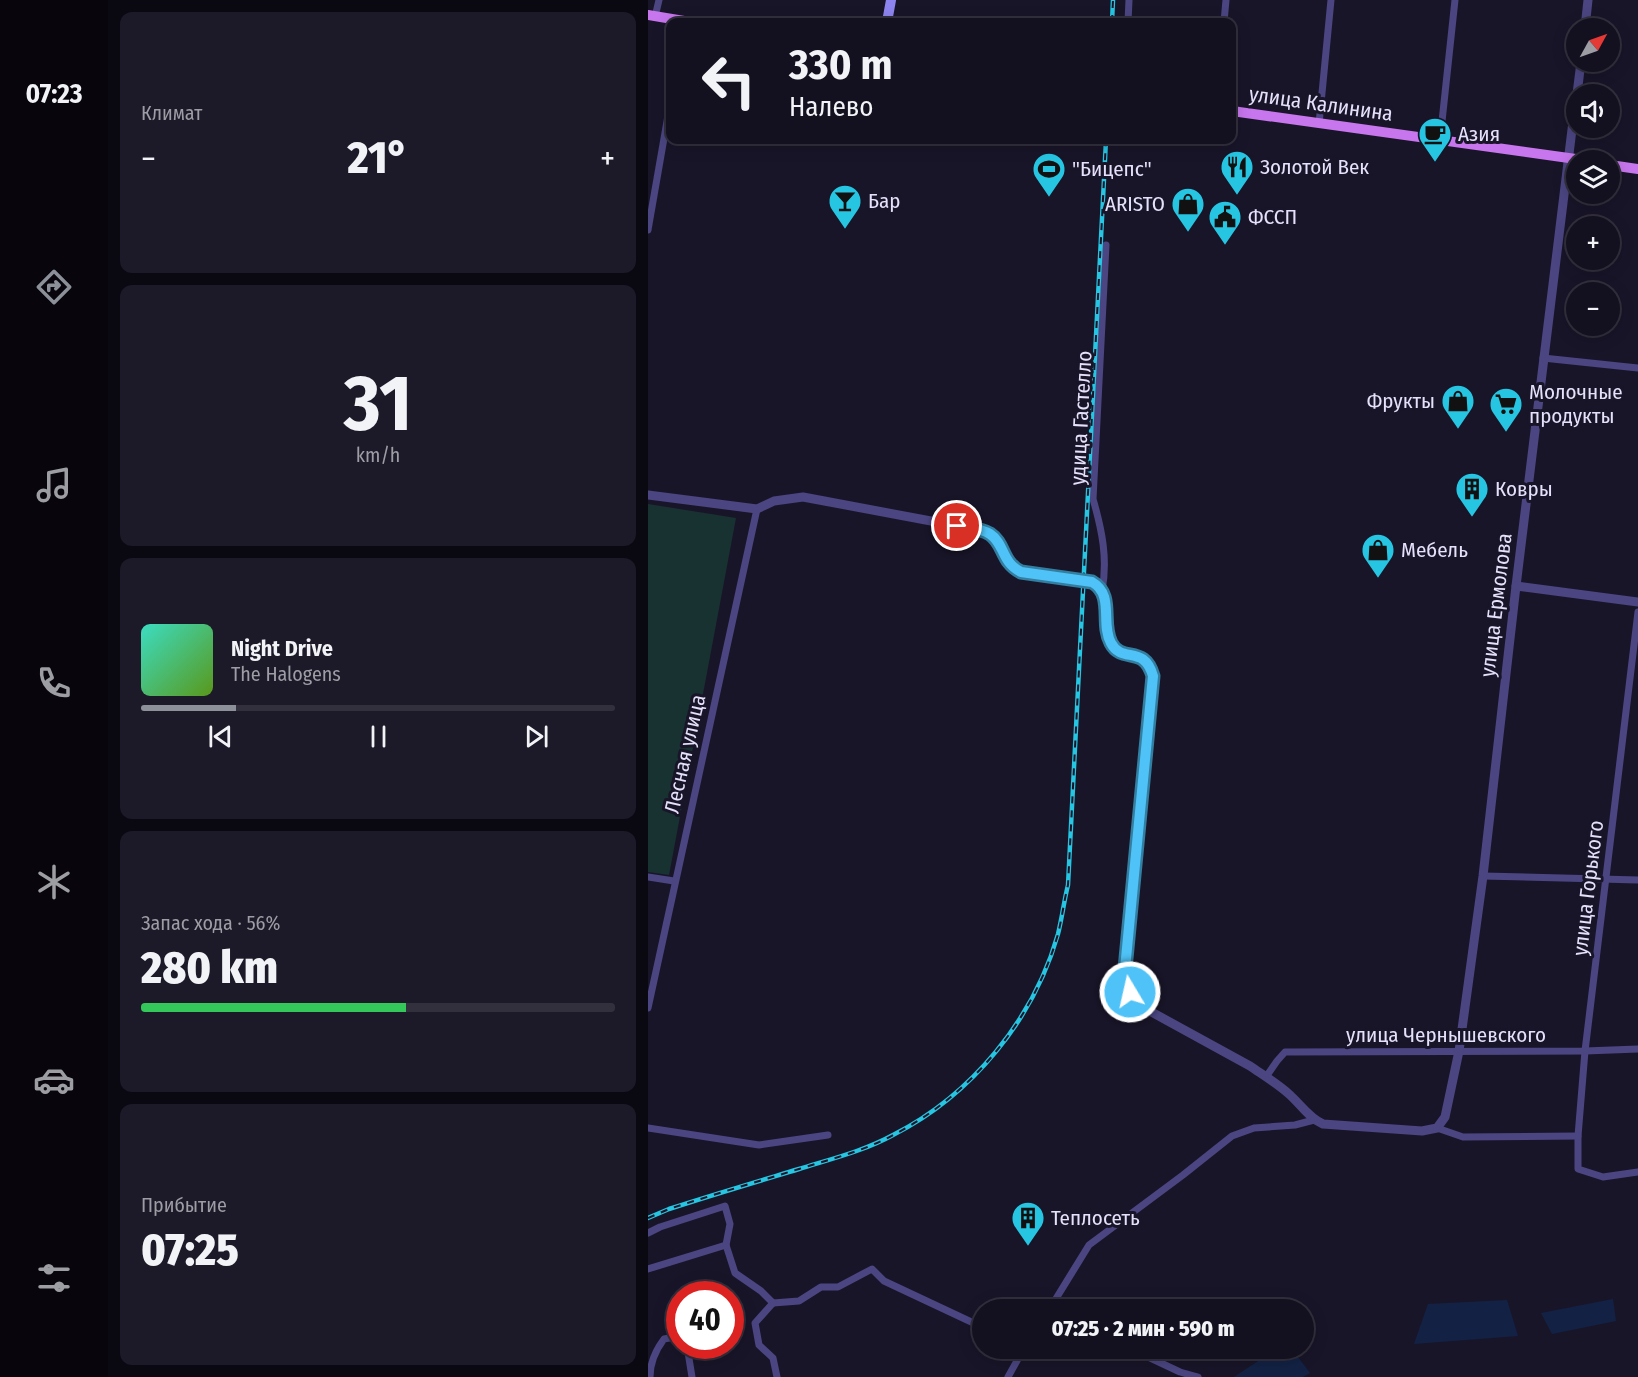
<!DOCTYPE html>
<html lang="ru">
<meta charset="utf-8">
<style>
:root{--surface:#13101f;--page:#1c1928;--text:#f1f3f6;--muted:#9d9da4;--line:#32303d;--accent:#8c9099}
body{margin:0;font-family:"Fira Sans Condensed",sans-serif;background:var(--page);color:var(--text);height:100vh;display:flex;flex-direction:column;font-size:22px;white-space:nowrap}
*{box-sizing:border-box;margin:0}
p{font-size:20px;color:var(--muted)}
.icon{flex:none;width:33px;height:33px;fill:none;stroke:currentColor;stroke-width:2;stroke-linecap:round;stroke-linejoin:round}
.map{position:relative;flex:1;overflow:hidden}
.sheet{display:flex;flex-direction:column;gap:12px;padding:12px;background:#0a0911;width:540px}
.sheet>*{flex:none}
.hud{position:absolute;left:18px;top:18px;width:570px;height:126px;border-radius:12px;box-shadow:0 3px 15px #0003,0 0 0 2px var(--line);background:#13101f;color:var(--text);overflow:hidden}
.needle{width:39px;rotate:50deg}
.fabs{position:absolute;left:918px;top:18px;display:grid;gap:12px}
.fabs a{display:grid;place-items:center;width:54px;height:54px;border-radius:50%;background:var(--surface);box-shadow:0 3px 15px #0003,0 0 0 2px var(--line);font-size:30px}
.speed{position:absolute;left:18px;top:1281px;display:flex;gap:12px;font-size:30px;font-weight:700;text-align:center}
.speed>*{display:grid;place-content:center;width:78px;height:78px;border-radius:50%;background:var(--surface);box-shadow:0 3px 15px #0003,0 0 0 2px var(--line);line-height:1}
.speed .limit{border:9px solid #d22;background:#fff;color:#111}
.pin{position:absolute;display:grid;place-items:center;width:51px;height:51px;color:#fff;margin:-26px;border:3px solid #fff;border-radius:50%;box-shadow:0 2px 6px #0007}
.me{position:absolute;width:66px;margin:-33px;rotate:351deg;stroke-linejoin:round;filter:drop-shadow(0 0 4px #0008)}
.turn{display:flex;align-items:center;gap:21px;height:126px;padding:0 24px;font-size:27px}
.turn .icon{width:78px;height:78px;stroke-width:2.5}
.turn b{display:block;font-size:42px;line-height:51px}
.big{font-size:45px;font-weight:800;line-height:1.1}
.sheet .widget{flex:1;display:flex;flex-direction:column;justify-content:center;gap:9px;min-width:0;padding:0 21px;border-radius:12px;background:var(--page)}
.sheet .dial{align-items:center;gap:0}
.dial b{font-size:78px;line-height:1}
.song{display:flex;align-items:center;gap:18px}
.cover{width:72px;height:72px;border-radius:9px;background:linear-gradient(135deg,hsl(170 70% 55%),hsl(90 70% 35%))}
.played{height:6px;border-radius:3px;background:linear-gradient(90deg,var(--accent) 20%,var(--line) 20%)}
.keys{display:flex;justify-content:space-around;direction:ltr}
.heat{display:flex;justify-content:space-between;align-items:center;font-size:33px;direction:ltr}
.charge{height:9px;border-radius:4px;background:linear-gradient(90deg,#34c759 56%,var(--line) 0)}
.trip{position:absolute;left:324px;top:1299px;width:342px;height:60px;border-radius:30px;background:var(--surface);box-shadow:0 3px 15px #0003,0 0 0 2px var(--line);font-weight:800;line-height:60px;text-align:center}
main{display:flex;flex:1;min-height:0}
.tab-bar{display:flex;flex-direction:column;width:108px;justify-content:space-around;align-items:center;background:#08060c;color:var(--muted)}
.tab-bar .icon{width:42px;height:42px}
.tab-bar .selected{color:var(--accent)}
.tab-bar b{font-size:27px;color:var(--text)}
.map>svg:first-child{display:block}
</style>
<main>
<nav class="tab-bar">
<b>07:23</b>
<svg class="icon selected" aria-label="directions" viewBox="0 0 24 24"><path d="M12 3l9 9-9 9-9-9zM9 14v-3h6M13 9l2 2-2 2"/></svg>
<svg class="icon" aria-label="music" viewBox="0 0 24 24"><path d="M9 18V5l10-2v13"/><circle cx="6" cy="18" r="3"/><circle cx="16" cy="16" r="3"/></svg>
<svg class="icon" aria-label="phone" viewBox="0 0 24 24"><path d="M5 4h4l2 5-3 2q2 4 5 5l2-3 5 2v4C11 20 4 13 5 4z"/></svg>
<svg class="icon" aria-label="climate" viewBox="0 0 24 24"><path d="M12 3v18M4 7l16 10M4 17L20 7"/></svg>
<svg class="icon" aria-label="car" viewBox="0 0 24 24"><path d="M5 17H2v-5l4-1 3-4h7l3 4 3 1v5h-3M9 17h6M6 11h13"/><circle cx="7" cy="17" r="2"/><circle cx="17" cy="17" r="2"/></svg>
<svg class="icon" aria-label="filters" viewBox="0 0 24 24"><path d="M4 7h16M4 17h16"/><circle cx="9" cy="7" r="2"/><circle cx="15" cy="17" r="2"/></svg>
</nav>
<section class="sheet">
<div class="widget"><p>Климат</p>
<div class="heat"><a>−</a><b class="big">21°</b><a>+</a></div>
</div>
<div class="widget dial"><b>31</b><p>km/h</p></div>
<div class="widget">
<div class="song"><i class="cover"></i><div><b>Night Drive</b><p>The Halogens</p></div></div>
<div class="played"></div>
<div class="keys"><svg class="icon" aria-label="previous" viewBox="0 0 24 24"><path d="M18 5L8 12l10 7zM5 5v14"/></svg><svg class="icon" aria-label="pause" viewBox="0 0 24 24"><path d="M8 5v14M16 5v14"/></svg><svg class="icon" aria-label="next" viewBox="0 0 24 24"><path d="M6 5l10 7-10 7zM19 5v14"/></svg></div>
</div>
<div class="widget"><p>Запас хода · 56%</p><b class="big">280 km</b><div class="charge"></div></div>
<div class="widget"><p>Прибытие</p><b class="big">07:25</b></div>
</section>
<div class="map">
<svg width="990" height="1377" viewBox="0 0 990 1377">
<rect width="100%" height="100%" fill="#191529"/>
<polygon fill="#183232" points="0,504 88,518 21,875 0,872"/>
<g fill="#132244">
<polygon points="965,1299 968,1321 904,1334 893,1313"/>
<polygon points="859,1300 870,1336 766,1344 780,1304"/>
<polygon points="628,1349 644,1349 662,1373 655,1377 586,1377"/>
</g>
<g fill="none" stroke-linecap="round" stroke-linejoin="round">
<g stroke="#4b4682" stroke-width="7">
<polyline points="7,17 11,0"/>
<polyline points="480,22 481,0"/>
<polyline points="576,22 578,0"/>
<polyline points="671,124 683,0"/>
<polyline points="792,140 807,0"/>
<polyline points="0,230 22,104"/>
<polyline points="895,358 990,368"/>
<path d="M 454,591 C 460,559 454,530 445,499 L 458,245"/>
<polyline points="990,612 937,1051 930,1136 930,1169 955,1177 990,1172"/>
<polyline points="835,876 990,880"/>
<polyline points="0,877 26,881"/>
<polyline points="0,1008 109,509"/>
<polyline points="618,1077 629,1061 637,1052 937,1051 990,1049"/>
<polyline points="0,1128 111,1145 180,1135"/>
<polyline points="789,1128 815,1137 930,1136"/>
<polyline points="0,1233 12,1227 77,1206 82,1224 78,1245 87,1273 113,1291 125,1303"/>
<polyline points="0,1269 78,1245"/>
<polyline points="125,1303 151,1301 173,1287 190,1287 224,1269 236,1281 334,1327"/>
<polyline points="125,1303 107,1323 111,1345 125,1358 129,1377"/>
<polyline points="401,1310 441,1245 535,1175 584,1136 606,1128 647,1125 666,1120"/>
<polyline points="39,1346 44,1377"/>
<polyline points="391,1348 498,1356 532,1372 550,1377"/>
<path d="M 2,1377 C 2,1362 7,1351 16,1339 L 32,1336"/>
<polyline points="360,1377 376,1348"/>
</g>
<g stroke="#4b4682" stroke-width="9">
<polyline points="937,28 940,0"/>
<polyline points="929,94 933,62"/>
<path d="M 0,495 L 109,509 L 126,501 L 155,497 L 331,530 C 357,536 351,561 373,572 L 444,582 C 467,596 452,623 463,643 C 474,664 496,645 505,676 L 477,969 L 482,992 L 498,1009 L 602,1066 C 615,1075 630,1084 642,1095 C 653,1105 661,1118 675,1124 L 774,1131 L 789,1128 L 797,1117 L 811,1051 L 835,876 L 868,586 L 928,97"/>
<polyline points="868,586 990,602"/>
</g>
<polyline stroke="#8d84ef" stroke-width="10" points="239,22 243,0"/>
<g stroke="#c776ed" stroke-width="10">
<polyline points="0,15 42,22"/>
<polyline points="584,111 935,160"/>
<polyline points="962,165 990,169"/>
</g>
<g stroke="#26c5e2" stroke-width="4.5">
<g id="rail">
<polyline points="464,22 465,0"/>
<path d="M 0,1218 L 21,1209 C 64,1195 108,1182 151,1169 C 183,1159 216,1151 245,1135 C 324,1095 386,1019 410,934 C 414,918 416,901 420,885 L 458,140"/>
</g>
</g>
<use href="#rail" stroke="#191529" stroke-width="2" stroke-dasharray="7" stroke-linecap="butt"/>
</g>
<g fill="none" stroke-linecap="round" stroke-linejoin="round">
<g stroke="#337fa1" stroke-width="15">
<path id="route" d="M 309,526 C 319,528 333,528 342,534 C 357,544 353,562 373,572 L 444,582 C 467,595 452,623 463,643 C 474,664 496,644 505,676 L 477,969 L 482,992"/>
</g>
<use href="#route" stroke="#4fc3f7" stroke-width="10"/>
</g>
<defs>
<g id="cafe-pin" transform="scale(1.725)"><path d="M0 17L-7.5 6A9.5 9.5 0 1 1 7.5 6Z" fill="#26c5e2" stroke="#191529"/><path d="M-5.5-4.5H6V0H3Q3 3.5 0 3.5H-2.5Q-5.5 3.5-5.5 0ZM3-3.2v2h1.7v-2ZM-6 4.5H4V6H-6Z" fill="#111"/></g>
<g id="restaurant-pin" transform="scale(1.725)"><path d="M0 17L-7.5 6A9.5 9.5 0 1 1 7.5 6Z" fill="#26c5e2" stroke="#191529"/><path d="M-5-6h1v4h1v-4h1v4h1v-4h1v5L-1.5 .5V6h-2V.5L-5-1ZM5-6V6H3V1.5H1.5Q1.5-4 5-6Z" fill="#111"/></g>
<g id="stadium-pin" transform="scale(1.725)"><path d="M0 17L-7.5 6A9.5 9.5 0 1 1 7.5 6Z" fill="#26c5e2" stroke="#191529"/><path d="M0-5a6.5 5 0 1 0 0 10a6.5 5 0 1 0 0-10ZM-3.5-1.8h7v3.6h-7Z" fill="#111"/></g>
<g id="bar-pin" transform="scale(1.725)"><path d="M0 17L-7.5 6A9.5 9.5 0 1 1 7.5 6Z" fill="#26c5e2" stroke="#191529"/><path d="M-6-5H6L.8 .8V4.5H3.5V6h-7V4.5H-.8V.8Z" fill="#111"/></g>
<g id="shop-pin" transform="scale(1.725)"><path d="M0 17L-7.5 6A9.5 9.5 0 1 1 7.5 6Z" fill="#26c5e2" stroke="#191529"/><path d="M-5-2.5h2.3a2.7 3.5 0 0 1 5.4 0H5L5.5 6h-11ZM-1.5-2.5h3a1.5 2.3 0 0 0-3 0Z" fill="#111"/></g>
<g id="civic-pin" transform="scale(1.725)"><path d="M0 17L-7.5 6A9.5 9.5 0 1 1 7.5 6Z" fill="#26c5e2" stroke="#191529"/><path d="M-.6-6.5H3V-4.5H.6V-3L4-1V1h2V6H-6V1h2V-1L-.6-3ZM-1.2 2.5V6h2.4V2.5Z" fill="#111"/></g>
<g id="supermarket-pin" transform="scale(1.725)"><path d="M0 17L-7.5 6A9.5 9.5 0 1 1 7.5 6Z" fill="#26c5e2" stroke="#191529"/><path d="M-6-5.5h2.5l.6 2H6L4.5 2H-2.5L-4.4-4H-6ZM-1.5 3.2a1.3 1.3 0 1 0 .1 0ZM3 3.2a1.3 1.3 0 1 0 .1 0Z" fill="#111"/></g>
<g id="building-pin" transform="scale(1.725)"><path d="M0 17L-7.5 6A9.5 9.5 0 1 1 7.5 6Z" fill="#26c5e2" stroke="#191529"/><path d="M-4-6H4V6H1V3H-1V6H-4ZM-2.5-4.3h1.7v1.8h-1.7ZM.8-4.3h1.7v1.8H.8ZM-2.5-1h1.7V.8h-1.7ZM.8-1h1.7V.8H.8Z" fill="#111"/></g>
</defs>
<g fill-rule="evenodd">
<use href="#cafe-pin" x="787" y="134"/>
<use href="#restaurant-pin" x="589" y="167"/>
<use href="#stadium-pin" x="401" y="169"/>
<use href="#bar-pin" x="197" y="201"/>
<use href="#shop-pin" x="540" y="204"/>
<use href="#civic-pin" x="577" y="217"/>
<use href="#shop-pin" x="810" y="401"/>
<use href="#supermarket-pin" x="858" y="404"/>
<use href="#building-pin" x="824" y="489"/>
<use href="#shop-pin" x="730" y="550"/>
<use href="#building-pin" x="380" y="1218"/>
</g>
<g text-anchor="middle" stroke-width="6" stroke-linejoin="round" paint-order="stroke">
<g font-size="21" fill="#e5e1fb" stroke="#191529">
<text transform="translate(673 104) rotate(8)" y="7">улица Калинина</text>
<text transform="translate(433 418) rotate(-87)" y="7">удица Гастелло</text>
<text transform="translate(848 605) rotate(-83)" y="7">улица Ермолова</text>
<text transform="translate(37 754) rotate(-77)" y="7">Лесная улица</text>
<text transform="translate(940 888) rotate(-83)" y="7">улица Горького</text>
<text x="798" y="1042">улица Чернышевского</text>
</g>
<g font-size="21" fill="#e5e1fb" stroke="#191529" text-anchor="start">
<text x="810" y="141">Азия</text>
<text x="612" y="174">Золотой Век</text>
<text x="424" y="176">"Бицепс"</text>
<text x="220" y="208">Бар</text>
<text x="517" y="211" text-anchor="end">ARISTO</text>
<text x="600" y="224">ФССП</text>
<text x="881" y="399">Молочные<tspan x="881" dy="24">продукты</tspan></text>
<text x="787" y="408" text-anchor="end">Фрукты</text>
<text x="847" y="496">Ковры</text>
<text x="753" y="557">Мебель</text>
<text x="403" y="1225">Теплосеть</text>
</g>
</g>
</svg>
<div class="fabs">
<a><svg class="needle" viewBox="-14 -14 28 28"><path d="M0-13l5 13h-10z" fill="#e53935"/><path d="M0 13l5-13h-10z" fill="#9d9da4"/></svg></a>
<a><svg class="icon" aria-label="sound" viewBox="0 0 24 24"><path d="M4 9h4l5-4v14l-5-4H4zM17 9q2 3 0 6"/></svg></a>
<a><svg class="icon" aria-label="layers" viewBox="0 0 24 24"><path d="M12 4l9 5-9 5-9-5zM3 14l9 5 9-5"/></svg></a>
<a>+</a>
<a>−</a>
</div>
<div class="speed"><div class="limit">40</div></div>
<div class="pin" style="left:309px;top:526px;background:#d93025"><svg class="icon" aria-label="arrive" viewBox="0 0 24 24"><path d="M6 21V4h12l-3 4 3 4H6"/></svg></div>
<svg class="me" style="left:482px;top:992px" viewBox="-20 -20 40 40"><circle r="17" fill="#4fc3f7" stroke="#fff" stroke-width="3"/><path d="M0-11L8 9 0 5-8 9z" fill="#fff"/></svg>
<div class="trip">07:25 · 2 мин · 590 m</div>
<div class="hud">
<div class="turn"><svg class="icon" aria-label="left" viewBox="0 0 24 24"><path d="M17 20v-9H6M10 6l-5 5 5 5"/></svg><div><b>330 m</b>Налево</div></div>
</div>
</div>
</main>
